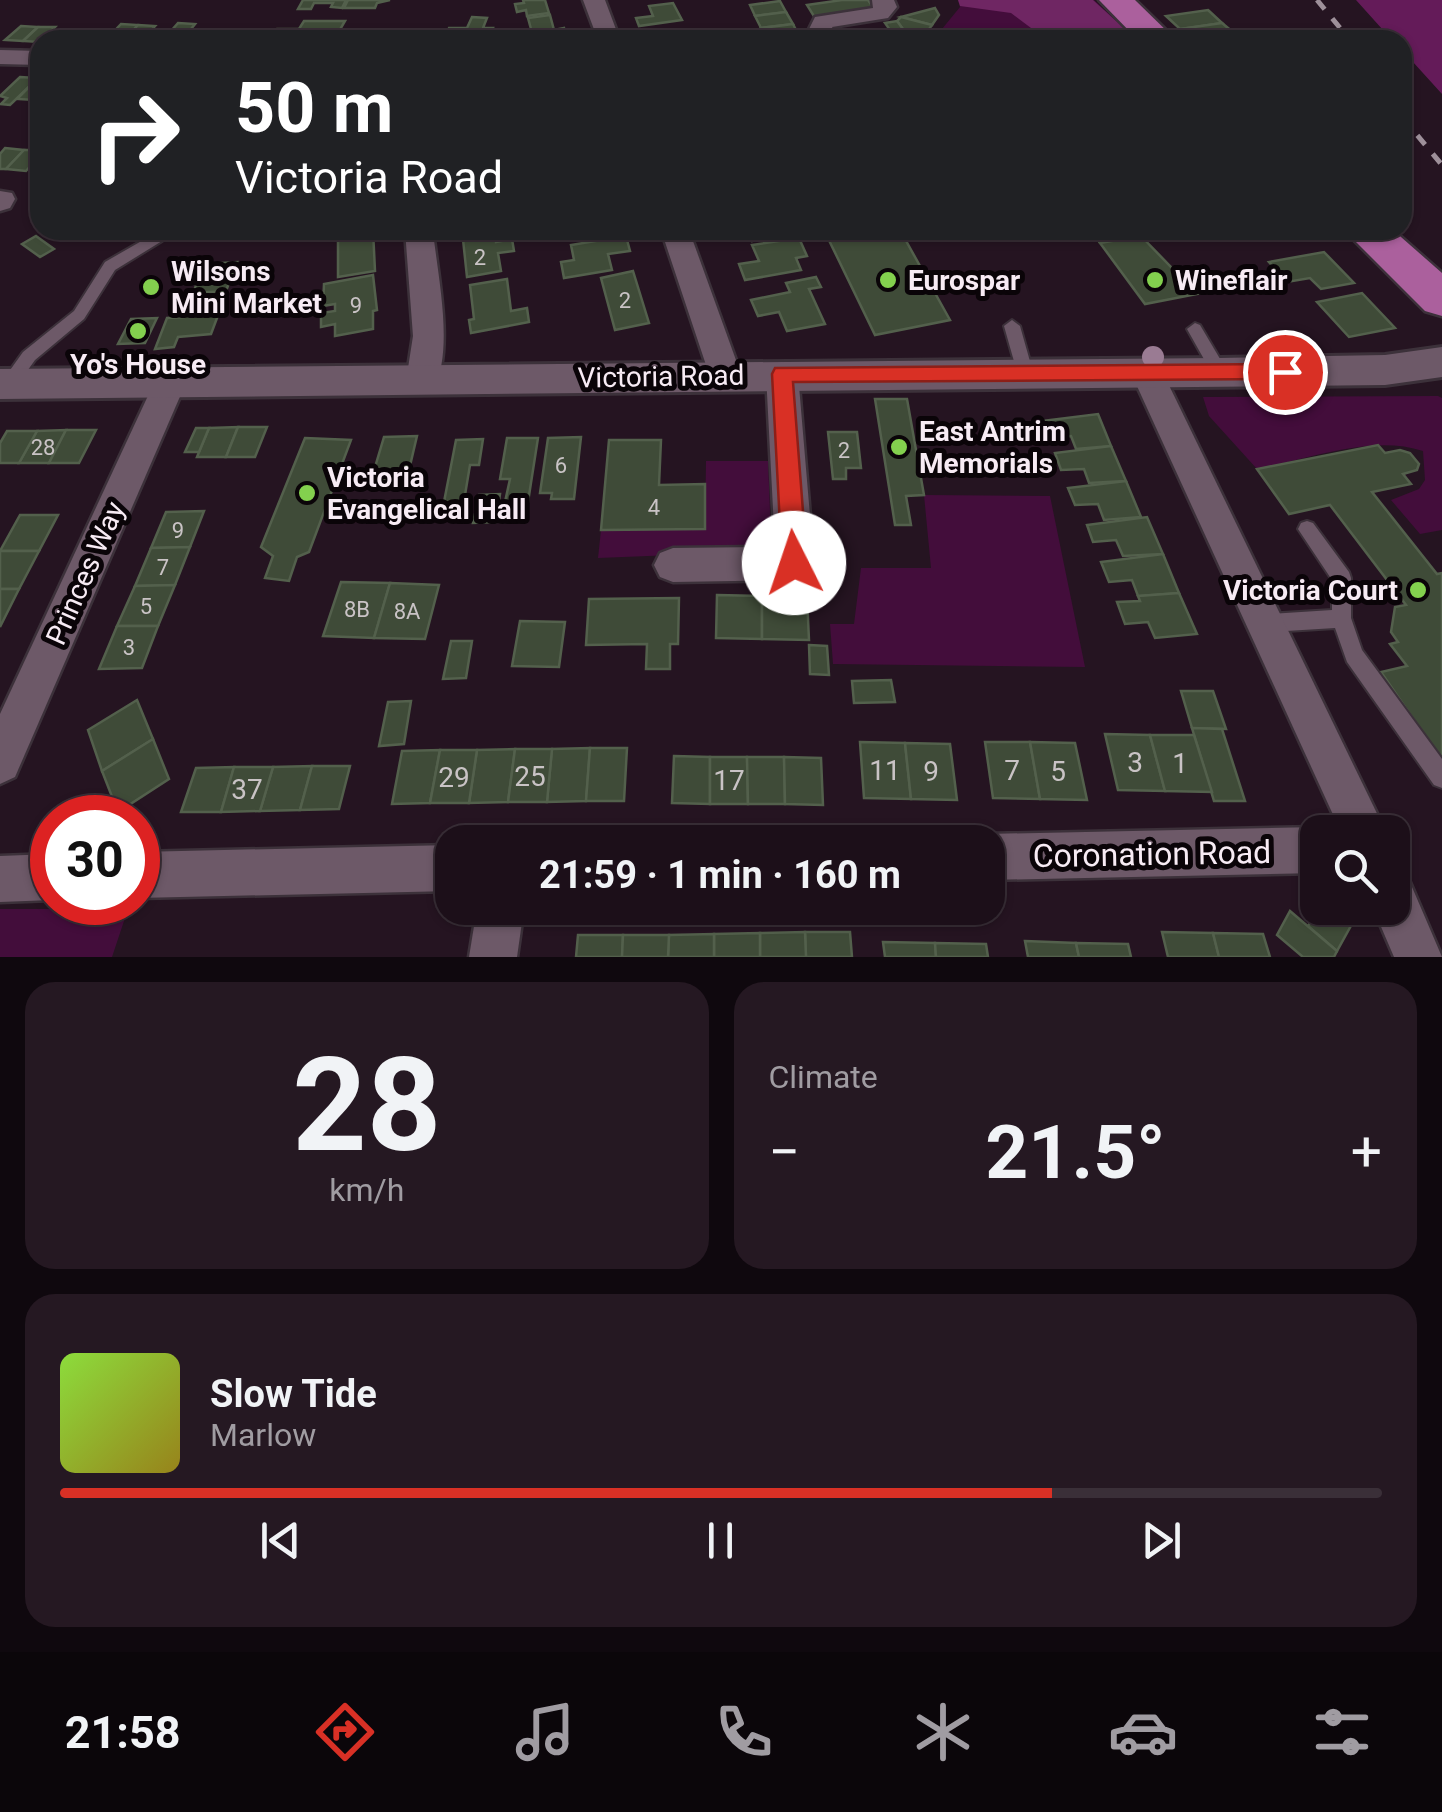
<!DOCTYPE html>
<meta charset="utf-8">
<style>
:root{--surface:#1c0f19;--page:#251822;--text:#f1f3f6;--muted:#a09ca2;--line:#3a2f38;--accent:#d93025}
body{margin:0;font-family:Roboto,sans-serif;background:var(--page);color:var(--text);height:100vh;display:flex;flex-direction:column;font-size:38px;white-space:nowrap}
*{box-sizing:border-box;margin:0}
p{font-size:32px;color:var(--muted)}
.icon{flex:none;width:55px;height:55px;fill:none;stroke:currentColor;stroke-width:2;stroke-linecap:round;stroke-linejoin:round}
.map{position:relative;height:957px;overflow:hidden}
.drawer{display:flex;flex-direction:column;gap:25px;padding:25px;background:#0f080e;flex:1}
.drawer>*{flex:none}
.top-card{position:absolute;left:30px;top:30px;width:1382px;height:210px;border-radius:30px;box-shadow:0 2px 8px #0004,0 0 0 2px var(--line);background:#202124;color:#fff;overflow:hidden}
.buttons{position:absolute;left:1300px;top:815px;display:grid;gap:20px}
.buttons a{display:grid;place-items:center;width:110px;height:110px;border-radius:20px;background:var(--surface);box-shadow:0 2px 8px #0004,0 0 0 2px var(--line);font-size:50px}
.speed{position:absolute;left:30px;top:795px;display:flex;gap:20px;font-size:50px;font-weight:700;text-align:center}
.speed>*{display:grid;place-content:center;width:130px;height:130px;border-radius:50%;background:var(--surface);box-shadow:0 2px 8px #0004,0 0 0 2px var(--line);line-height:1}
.speed .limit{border:15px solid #d22;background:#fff;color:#111}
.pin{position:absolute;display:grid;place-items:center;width:85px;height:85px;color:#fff;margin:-42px;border:5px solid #fff;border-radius:50%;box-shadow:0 2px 10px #0007}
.me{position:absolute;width:110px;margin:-55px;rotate:356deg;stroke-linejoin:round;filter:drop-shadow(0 0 8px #0008)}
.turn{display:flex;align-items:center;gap:35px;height:210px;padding:0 40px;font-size:45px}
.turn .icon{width:130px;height:130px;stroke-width:2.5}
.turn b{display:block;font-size:70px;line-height:85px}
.big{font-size:75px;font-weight:700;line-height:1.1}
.drawer .tile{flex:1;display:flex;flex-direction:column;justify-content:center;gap:15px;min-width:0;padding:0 35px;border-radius:30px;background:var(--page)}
.drawer .dial{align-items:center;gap:0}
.dial b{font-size:130px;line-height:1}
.song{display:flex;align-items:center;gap:30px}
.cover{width:120px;height:120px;border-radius:15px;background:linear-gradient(135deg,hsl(90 70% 55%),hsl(50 70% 35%))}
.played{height:10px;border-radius:5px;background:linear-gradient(90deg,var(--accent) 75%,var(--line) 75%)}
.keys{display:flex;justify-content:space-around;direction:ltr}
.heat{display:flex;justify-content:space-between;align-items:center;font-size:55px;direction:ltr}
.drawer .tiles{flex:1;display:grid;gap:25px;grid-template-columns:1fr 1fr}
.tile:last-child{grid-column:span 2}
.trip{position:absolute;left:435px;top:825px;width:570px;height:100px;border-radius:30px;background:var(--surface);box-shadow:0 2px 8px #0004,0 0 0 2px var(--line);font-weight:700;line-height:100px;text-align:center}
.dock{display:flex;height:160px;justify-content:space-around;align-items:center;background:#0b060a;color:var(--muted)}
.dock .icon{width:70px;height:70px}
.dock .selected{color:var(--accent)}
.dock b{font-size:45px;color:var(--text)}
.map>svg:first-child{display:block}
</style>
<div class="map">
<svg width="1442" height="957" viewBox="0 0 1442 957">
<rect width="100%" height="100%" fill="#251421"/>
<g fill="#430d3b">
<polygon points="958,0 1094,0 1137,40 933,40 960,7"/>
<path d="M 1438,396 L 1442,398 L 1442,530 L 1420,534 L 1391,500 L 1419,489 L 1425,480 L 1423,451 C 1372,434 1309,459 1257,469 L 1209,416 L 1203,397 Z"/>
<polygon points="706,461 768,461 771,536 765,546 749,552 598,558 601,530 705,529"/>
<polygon points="924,495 1050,496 1085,667 833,664 830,624 854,624 861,568 931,568"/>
<polygon points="0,909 128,909 112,957 0,957"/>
</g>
<polygon fill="#6f2663" points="958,0 1093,0 1137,40 1047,40 1011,13 960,6"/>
<polygon fill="#641b59" points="1356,0 1442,0 1442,94 1403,51 1402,40 1392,40"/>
<g fill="#3f4b38" stroke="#53604c" stroke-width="2.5">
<polygon points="303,0 346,0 342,8 331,7 333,3 314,3 311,9 298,9"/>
<polygon points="348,0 390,0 377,3 375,8 344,8"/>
<polygon points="523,0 545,0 549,13 527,16 526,10 517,12 515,4 524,3"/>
<polygon points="842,0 868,0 875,10 815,18 807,5"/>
<polygon points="780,1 786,12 755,16 750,5"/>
<polygon points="673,3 682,20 639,26 636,18 653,16 649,6"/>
<polygon points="935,8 939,15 932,25 901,17"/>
<polygon points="1208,10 1222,23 1180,29 1166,16"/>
<polygon points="786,12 793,24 761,28 755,16"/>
<polygon points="550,15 554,30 564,28 567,40 534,40 528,18"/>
<polygon points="472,17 487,18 483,28 493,28 489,40 444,40 449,28 467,28"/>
<polygon points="901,17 932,25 922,39 911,40 897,21"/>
<polygon points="304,21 345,21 334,40 270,40 277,29 299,29"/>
<polygon points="897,21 911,40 897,40 885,23"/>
<polygon points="178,23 195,24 183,39 165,38"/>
<polygon points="1222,23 1240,38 1192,40 1180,29"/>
<polygon points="121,24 138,25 125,39 107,39"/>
<polygon points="793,24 799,36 768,40 761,28"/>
<polygon points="138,25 155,26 142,40 125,39"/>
<polygon points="21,26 38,27 23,41 5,40"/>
<polygon points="38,27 55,27 40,42 23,41"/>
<polygon points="686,31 689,40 645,40 644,36"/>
<polygon points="343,32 389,33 385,40 338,40"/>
<polygon points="394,33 441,34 438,40 391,40"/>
<polygon points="20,77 38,78 10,105 1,104 7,98 0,96"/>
<polygon points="38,78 40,95 35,100 17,99"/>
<polygon points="5,148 24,150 6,169 0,169 0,154"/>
<polygon points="24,150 40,150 40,155 26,171 6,169"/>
<polygon points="373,230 375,271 338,277 338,234"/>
<polygon points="462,230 495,230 496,242 512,239 514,251 498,253 501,271 467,277"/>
<polygon points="747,230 794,230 796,232 752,241"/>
<polygon points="824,230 900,230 950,320 875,335"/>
<polygon points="1090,230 1136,230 1141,236 1100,243"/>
<polygon points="1252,230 1296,230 1299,233 1261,240"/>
<polygon points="36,236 54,249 40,257 22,244"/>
<polygon points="626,236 630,251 608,254 612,270 564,278 561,262 574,260 571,245"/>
<polygon points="1141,236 1197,294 1145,304 1100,243"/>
<polygon points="799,238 807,256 796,258 801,270 745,280 739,264 759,261 752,245"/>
<polygon points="1324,252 1354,283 1321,289 1310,278 1287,282 1269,262"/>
<polygon points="237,262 226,291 193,293 205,264"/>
<polygon points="633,271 649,323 615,330 601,278"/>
<polygon points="373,275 377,310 373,311 373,329 335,336 335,324 321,327 321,313 335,311 335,304 323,306 324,284"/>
<polygon points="816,277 821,287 809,289 825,324 787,331 779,312 758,316 751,300 790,292 786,283"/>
<polygon points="507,279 511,311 527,308 529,322 471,333 469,320 474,319 470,285"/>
<polygon points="1362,293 1395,328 1349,337 1317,302"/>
<polygon points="223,302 211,334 178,337 174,347 155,349 167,318 184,317 189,304"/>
<polygon points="157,318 145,343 118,344 131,319"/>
<polygon points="875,399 907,399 924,495 906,496 911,525 895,525"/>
<polygon points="1098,414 1111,446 1076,449 1071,436 1049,438 1042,421"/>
<polygon points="238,427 226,457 197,457 209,428"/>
<polygon points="238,427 267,427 255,457 226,457"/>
<polygon points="196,428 209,428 199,452 185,452"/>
<polygon points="66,430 49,463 19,463 37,431"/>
<polygon points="66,430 96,430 79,463 49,463"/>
<polygon points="7,431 37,431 19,463 0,463 0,443"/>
<polygon points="828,432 857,432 861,468 846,468 846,479 833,479"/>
<polygon points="417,436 409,470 390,470 387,484 370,484 384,437"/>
<polygon points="581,437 574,499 551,499 552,493 540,493 548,438"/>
<polygon points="305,438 351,440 309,552 297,557 289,581 265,578 273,556 261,547"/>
<polygon points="507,438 538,438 528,502 505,502 510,479 500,479"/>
<polygon points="483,439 479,465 470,465 464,501 444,502 456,440"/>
<polygon points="609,440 661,440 659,485 705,484 705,529 601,530"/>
<polygon points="1378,445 1385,453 1400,450 1410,453 1419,464 1417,470 1403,474 1411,484 1372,492 1437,574 1442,573 1442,761 1381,672 1407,666 1390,644 1398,642 1391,632 1395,607 1406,605 1330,505 1289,514 1257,469"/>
<polygon points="1111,446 1126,481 1089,483 1084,469 1061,470 1055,453"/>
<polygon points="1126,481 1141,517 1104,520 1098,504 1075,505 1068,488"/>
<polygon points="500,494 496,522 473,523 479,495"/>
<polygon points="204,511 190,547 151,548 166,512"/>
<polygon points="20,515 58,515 39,551 0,551"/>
<polygon points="1147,517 1163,554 1123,556 1116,540 1093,542 1087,525"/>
<polygon points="190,547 175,585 135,586 151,548"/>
<polygon points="0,551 39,551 19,589 0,589"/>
<polygon points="1163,554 1179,593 1138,596 1132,580 1109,582 1101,562"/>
<polygon points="341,582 390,583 374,638 323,636"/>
<polygon points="390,583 439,585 425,639 374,638"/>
<polygon points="175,585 158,626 117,626 135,586"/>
<polygon points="0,589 19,589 0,627"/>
<polygon points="1179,593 1197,634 1155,638 1148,622 1125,624 1117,602 1140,601 1138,596"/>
<polygon points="717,595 762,596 762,639 716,638"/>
<polygon points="762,596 807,597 809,640 762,639"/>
<polygon points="679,598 678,644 670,644 670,669 646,669 647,644 586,645 589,599"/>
<polygon points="520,621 565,622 559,667 512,666"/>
<polygon points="117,626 158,626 142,668 99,669"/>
<polygon points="451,641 472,641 466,678 443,679"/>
<polygon points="809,645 827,646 829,675 810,674"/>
<polygon points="891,680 895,702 854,703 852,681"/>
<polygon points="1181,691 1213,691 1226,729 1192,728"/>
<polygon points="137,700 153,739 102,771 88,730"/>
<polygon points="411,701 404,744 379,746 388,702"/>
<polygon points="1192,728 1222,729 1245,801 1214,801"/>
<polygon points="1105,734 1150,735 1165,791 1118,790"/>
<polygon points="1150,735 1194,735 1212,792 1165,791"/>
<polygon points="153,739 169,779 118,812 102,771"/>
<polygon points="860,742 905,743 911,799 864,798"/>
<polygon points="985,742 1030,742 1040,799 993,798"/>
<polygon points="1030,742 1075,743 1087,800 1040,799"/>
<polygon points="905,743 950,744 957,800 911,799"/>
<polygon points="590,748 586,801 547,802 552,749"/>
<polygon points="590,748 627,748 624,801 586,801"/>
<polygon points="515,749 508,802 469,803 477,750"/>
<polygon points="515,749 552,749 547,802 508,802"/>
<polygon points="440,750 430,803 392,804 402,751"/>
<polygon points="440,750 477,750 469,803 430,803"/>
<polygon points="674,756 710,757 710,804 672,803"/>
<polygon points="710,757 747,757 748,804 710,804"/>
<polygon points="747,757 784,757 785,804 748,804"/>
<polygon points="784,757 821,758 823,805 785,804"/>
<polygon points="312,766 300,810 260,811 273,767"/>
<polygon points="312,766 350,766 339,809 300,810"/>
<polygon points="234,767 221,812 181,812 196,768"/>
<polygon points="234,767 273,767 260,811 221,812"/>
<polygon points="1319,908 1335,908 1353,922 1337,951 1308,926"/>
<polygon points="1290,911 1337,951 1334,957 1303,957 1277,935"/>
<polygon points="805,932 850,932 852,957 806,957"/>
<polygon points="805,932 806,957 760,957 760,933"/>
<polygon points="1162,932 1213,933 1219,957 1168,957"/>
<polygon points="760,933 760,957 714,957 714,934"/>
<polygon points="1213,933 1263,934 1270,957 1219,957"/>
<polygon points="714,934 714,957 668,957 669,935"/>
<polygon points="578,935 623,935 622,957 576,957"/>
<polygon points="623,935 669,935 668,957 622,957"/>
<polygon points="1025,941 1076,943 1079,957 1028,957"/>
<polygon points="883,942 935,943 936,957 885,957"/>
<polygon points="935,943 986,944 988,957 936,957"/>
<polygon points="1076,943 1128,944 1131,957 1079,957"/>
</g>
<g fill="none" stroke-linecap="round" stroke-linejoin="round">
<g stroke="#3c313a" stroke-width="4">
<g id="service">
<polygon points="154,230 168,230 162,241 115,270 84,319 35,360 15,388 3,388 1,384 3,380 23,352 74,311 105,262 152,235"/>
<polygon points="1012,320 1020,326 1033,372 1025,378 1017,372 1004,326"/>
<polygon points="1195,323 1200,325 1226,369 1228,373 1226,377 1214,377 1187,329"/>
<polygon points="1307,521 1313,523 1349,572 1351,578 1351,618 1362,650 1442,759 1442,788 1434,785 1347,662 1335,628 1268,632 1261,629 1258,623 1261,617 1268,614 1332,610 1332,580 1298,529 1301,523"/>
</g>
</g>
<g stroke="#3c313a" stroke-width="5">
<g id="minor">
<polygon points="583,0 605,0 620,40 598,40"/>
<polygon points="872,0 894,0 897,7 888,18 832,27 838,40 816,40 809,29 815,17 873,8"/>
<polygon points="0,50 40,51 40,65 0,64"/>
<polygon points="0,191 12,193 15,199 10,208 0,211"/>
<path d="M 405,230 L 433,230 C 437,274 455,350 433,390 L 422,393 L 411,390 L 406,381 L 413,336 Z"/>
<polygon points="661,230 689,230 741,374 736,383 725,386 714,383 709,374"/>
<polygon points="1147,361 1158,364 1163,373 1386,832 1341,832 1131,373 1136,364"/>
<polygon points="782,362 793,365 798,374 814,563 808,575 795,580 673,582 660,577 654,565 660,553 673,548 775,547 766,374 771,365"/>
<polygon points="169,372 180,376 185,385 15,777 0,784 0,714 153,385 158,376"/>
<polygon points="1318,827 1331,832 1318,832 1318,873 988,880 988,842 971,842 988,834"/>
<polygon points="452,845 452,891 138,898 138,852"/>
<polygon points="52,854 52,900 0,902 0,856"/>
<polygon points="1392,874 1409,880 1442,957 1394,957 1373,908 1392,908"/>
<polygon points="477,908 524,908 517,957 469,957"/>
</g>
</g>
<g stroke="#3c313a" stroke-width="6">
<polygon id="tertiary" points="1442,347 1442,377 1385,385 0,399 0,369 1220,358 1385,355"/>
</g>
<g stroke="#3c313a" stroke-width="5">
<g id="primary">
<polygon points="1099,0 1135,0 1176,40 1138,40"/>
<polygon points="1344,230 1393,230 1442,273 1442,316 1425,311"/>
</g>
</g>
<use href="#service" fill="#6d5968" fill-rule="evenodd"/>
<use href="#minor" fill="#6d5968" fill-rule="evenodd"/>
<use href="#tertiary" fill="#6d5968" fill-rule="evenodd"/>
<use href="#primary" fill="#ab609d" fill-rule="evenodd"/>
<g stroke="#9e909a" stroke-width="5" stroke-dasharray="12 12" stroke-linecap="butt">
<polyline points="1317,0 1350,40"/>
<polyline points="1402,117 1442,165"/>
</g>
</g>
<circle fill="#9a7b93" cx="1153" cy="357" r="11"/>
<polygon fill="#d93025" stroke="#8d1f18" stroke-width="2.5" points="1285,364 1295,372 1285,379 793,382 807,563 803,571 794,574 786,571 782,563 772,374 775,368"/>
<g fill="#83d04e" stroke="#0a0408" stroke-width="4">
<circle cx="888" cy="280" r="10"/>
<circle cx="1155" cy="280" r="10"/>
<circle cx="151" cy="287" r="10"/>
<circle cx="138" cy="331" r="10"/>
<circle cx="899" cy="447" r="10"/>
<circle cx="307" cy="493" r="10"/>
<circle cx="1418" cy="590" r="10"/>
</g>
<g text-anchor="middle" stroke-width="10" stroke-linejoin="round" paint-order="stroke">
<g font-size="22" fill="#c9c3c5">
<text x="480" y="265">2</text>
<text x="625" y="308">2</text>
<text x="356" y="313">9</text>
<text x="43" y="455">28</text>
<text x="844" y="458">2</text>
<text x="561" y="473">6</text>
<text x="654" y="515">4</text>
<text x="178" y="538">9</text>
<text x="163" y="575">7</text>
<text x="146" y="614">5</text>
<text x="357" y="617">8B</text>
<text x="407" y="619">8A</text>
<text x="129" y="655">3</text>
</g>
<g font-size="28" font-weight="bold" fill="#f7ebf4" stroke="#0a0408" text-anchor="start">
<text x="171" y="281">Wilsons<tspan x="171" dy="32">Mini Market</tspan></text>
<text x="908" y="290">Eurospar</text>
<text x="1175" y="290">Wineflair</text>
<text x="138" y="374" text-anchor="middle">Yo's House</text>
<text x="919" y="441">East Antrim<tspan x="919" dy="32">Memorials</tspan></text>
<text x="327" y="487">Victoria<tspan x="327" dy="32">Evangelical Hall</tspan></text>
<text x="1398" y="600" text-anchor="end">Victoria Court</text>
</g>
<g font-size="28" fill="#f7ebf4" stroke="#0a0408">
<text transform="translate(661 376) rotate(-1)" y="10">Victoria Road</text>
<text transform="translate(85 573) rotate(-66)" y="10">Princes Way</text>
</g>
<g font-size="28" fill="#c9c3c5">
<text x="1135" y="772">3</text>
<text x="1180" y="773">1</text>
<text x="885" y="780">11</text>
<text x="1012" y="780">7</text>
<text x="931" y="781">9</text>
<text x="1058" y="781">5</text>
<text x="530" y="786">25</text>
<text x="454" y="787">29</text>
<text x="729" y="790">17</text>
<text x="247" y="799">37</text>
</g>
<g font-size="32" fill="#f7ebf4" stroke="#0a0408">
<text transform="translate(1152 854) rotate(-1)" y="11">Coronation Road</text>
</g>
</g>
</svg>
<div class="buttons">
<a><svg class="icon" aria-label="search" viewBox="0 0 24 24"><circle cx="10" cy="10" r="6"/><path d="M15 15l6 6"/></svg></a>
</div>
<div class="speed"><div class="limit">30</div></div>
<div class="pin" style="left:1285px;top:372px;background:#d93025"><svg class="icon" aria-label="arrive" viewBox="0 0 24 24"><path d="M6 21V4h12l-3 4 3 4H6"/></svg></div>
<svg class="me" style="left:794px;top:563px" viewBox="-20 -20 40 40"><circle r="19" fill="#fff"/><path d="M0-13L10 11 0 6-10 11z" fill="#d93025"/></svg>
<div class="trip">21:59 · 1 min · 160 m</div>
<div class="top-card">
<div class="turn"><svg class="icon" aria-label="right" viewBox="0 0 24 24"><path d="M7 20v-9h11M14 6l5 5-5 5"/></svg><div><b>50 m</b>Victoria Road</div></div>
</div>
</div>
<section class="drawer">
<div class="tiles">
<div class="tile dial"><b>28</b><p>km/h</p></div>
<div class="tile"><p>Climate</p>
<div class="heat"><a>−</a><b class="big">21.5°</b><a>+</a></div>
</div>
<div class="tile">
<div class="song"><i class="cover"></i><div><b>Slow Tide</b><p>Marlow</p></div></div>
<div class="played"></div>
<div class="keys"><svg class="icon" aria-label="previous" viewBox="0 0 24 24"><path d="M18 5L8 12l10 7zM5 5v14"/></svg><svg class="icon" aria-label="pause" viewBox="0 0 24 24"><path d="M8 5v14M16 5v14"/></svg><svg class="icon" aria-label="next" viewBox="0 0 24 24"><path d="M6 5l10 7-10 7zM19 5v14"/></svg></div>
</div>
</div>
</section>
<nav class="dock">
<b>21:58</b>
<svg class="icon selected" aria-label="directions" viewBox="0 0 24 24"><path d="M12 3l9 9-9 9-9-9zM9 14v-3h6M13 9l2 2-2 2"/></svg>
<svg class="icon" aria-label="music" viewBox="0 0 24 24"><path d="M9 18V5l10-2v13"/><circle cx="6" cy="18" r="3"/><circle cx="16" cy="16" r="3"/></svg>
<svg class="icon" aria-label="phone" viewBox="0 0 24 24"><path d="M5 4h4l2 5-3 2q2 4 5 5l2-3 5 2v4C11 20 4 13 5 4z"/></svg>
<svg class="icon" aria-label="climate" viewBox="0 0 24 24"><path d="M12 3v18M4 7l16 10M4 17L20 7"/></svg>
<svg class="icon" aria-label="car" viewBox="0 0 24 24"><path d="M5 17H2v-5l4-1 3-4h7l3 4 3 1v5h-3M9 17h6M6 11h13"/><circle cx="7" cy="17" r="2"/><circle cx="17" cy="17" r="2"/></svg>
<svg class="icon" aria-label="filters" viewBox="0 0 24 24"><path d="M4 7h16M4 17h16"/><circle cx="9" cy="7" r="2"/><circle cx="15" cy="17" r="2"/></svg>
</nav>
